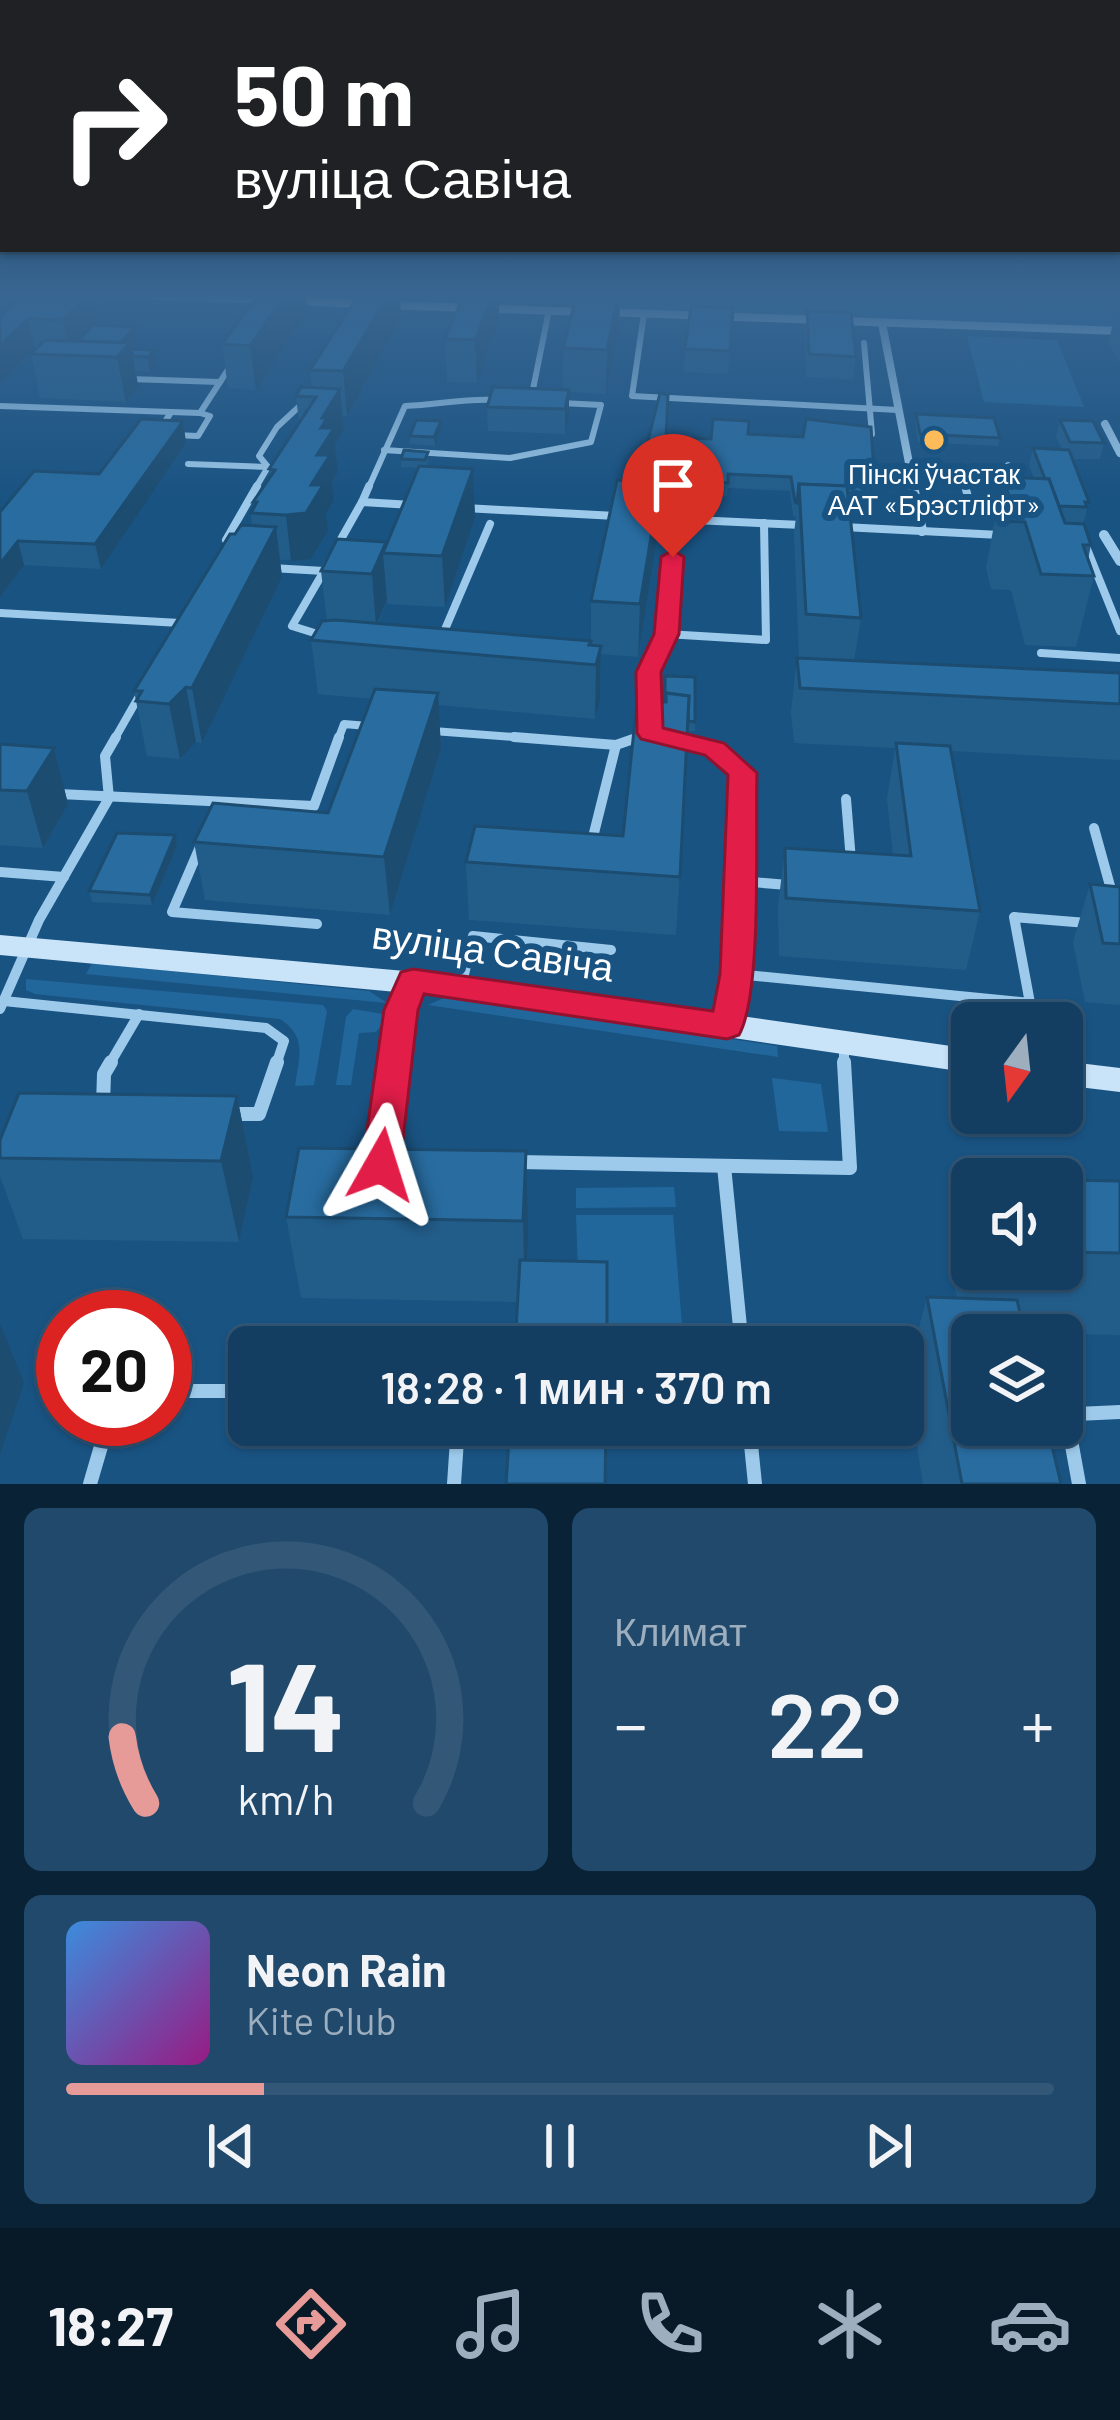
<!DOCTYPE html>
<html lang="ru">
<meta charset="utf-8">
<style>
:root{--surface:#133e62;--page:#20496b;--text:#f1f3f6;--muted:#9daebe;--line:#325777;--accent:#e69b98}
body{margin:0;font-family:Barlow,sans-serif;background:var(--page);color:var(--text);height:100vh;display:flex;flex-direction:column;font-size:45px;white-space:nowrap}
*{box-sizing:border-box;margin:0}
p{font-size:39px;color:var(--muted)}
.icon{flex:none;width:66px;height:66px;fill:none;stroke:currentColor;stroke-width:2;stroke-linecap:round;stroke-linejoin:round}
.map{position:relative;height:1484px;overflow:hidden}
.drawer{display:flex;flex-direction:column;gap:24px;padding:24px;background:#0a2236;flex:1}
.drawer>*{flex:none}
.guide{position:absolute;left:0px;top:0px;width:1122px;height:252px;box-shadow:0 3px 9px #0004,0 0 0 3px var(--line);background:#202124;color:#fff;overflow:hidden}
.needle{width:78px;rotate:195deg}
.buttons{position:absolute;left:951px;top:1002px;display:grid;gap:24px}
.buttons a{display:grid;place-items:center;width:132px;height:132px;border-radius:18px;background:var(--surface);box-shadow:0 3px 9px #0004,0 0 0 3px var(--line);font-size:60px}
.speed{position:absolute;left:36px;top:1290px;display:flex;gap:24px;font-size:60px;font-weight:700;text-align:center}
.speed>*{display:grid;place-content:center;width:156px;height:156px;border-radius:50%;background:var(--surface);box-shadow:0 3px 9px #0004,0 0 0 3px var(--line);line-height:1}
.speed .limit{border:18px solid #d22;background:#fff;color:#111}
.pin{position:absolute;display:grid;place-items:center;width:102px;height:102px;color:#fff;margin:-123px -51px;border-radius:50% 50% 50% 0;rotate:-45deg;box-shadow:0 0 12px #0007}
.pin .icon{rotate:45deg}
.me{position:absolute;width:132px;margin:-66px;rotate:6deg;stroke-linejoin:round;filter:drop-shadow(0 0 9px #0008)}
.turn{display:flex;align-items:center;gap:42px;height:252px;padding:0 36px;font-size:54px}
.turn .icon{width:156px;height:156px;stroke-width:2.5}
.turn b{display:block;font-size:84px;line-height:102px}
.big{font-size:90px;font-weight:600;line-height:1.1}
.drawer .card{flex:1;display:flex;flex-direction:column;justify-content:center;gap:18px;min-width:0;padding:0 42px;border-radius:18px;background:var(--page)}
.drawer .dial{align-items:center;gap:0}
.dial svg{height:312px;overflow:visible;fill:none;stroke:var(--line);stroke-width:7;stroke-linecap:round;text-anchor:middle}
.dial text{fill:var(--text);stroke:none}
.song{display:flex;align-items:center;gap:36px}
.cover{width:144px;height:144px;border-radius:18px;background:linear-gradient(135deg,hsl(210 70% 55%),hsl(310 70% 35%))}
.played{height:12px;border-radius:6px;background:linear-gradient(90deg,var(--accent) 20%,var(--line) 20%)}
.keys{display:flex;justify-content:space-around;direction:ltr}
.heat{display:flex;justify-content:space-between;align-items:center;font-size:66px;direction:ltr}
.drawer .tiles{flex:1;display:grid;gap:24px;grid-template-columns:1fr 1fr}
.card:last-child{grid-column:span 2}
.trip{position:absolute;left:228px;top:1326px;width:696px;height:120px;border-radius:18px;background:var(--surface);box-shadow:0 3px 9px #0004,0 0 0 3px var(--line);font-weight:600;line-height:120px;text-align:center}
.tab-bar{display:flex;height:192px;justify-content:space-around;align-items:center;background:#081927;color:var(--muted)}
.tab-bar .icon{width:84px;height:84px}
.tab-bar .current{color:var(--accent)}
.tab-bar b{font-size:54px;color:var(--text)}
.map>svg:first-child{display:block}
</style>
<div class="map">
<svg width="1120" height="1484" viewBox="0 0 1120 1484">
<rect width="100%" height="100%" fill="#195382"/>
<g fill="#22679b">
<polygon points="444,294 1120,294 1120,329 441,300"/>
<polygon points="967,336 1057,340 1084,407 984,402"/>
<polygon points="92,963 369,991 387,1003 86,974"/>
<path d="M 26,979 L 323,1005 L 327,1011 L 314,1085 L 295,1086 C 299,1057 308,1037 280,1019 L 35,994 L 26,990 Z"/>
<polygon points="446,997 777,1046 778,1057 428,1005"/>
<polygon points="353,1009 389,1015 376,1032 359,1033 351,1085 336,1085 346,1017"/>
<polygon points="772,1078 821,1084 828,1132 779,1131"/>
<polygon points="674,1187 676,1207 576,1208 576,1188"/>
<polygon points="576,1215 673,1215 682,1325 580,1326"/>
</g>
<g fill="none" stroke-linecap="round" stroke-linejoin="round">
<g stroke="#9dcaeb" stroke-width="6">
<polyline points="644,314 632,396 898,410"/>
<polyline points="864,343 872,434"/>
<polyline points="130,379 219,382"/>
<polyline points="531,399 549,310"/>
<polyline points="0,406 200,413"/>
<polyline points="159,430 170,414"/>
<polyline points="174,435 198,436 210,416 200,413 231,365"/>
<polyline points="384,450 510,458 591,442 601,405 561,403"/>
<polyline points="188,464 268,467"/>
<polyline points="1008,465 1014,485"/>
<polyline points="959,467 966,489"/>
<polyline points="255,489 268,467 259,456 277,427 303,403"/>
<path d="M 368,489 L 405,406 C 437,405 464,398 496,400"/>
</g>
<g stroke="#9dcaeb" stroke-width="8">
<polyline points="362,502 369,486"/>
<polyline points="919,507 972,511 965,486"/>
<polyline points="465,508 616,516"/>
<polyline points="651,518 802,525"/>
<polyline points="676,519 666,634 766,640 764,523"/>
<polyline points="843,527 1000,535"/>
<polyline points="226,540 257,486"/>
<polyline points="1085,544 1120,631"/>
<polyline points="336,548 362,502 412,505"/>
<polyline points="271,568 324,571 328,563"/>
<polyline points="324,571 292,626 324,636"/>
<polyline points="0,613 180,623"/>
<polyline points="443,634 490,524"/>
<polyline points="1041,653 1120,658"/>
<polyline points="650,710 649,672 666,634"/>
<polyline points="433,731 554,740"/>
<polyline points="114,740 142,691"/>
<polyline points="338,740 344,724 368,726"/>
<polyline points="630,740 643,736"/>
</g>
<g stroke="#9dcaeb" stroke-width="10">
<polyline points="514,737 616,745"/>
<polyline points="677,740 715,748 742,773 736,974 728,1022"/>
<polyline points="59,794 314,806 339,737"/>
<polyline points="846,799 851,861"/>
<polyline points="1094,828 1112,893"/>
<polyline points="592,841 616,745 639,737"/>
<polyline points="200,847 172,912 317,924"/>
<polyline points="0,872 64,877"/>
<polyline points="739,881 788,885"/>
<polyline points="736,974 1030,1003 1014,917 1087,923"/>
<polyline points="461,987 473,936 611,950"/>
<polyline points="4,1001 266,1028 284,1041 276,1065"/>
<polyline points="0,1009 39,920 109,798 105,756 116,737"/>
<polyline points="844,1044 844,1065"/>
<polyline points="109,1065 139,1014"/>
<polyline points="394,1065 401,1010 411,986"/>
</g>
<g stroke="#9dcaeb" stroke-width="14">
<polyline points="103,1105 104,1074 111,1062"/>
<polyline points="231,1114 259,1114 277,1062"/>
<polyline points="382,1158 394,1062"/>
<polyline points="518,1162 850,1168 844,1062"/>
<polyline points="724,1166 742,1347"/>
<polyline points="165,1391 249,1391"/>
<polyline points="749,1425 755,1484"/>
<polyline points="90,1484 109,1419"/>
<polyline points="454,1484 458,1425"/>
<polyline points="1079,1484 1068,1424 1077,1414 1120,1412"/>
</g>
<g stroke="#9dcaeb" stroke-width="8">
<polyline points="108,294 268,300"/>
<polyline points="295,301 364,304"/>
<polyline points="385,305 586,312"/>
<polyline points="606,312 820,320"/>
<polyline points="840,321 1120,331"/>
<polyline points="882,323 914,489"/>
<polyline points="1105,424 1120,453"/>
</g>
<g stroke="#9dcaeb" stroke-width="10">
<polyline points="913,486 922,531"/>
<polyline points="1104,535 1120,561"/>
</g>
<g fill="#c9e3f8" fill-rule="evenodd">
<polygon points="0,935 461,976 972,1049 972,1073 461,998 0,955"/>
<polygon points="1062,1061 1120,1068 1120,1092 1062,1085"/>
</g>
</g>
<g fill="#225d8a">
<polygon points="60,294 91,294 97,322 94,325 135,327 138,341 131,349 154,350 156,365 150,372 136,371 138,386 126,402 40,398 31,354 0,383 0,316"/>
<polygon points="359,294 400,294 401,319 347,416 342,416 344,430 335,445 338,472 332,481 334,500 326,513 328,531 311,559 280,560 282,577 202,743 196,742 180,759 147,756 134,691 235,534 252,526 251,513 254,508 253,502 270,477 269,469 299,423 296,396 312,388 310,370"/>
<polygon points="577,294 620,294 619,325 606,394 569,392 569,414 565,434 488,431 487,407 563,389 563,348"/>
<polygon points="1120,294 1120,363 1108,344"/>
<polygon points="733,308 728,374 684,372 685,349"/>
<polygon points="308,310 256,390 228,388 222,344"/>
<polygon points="807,311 856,357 853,380 806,377 805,333"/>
<polygon points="499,321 477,383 447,382 445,339"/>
<polygon points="916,414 1000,438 998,446 918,442 915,422"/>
<polygon points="1060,420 1104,443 1100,459 1073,459 1089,502 1083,524 1091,545 1088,560 1094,576 1076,647 1025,645 1011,590 991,589 986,568 1003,477 1034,478 1029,465 1033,448 1062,449 1056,437"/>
<polygon points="183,421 186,443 101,569 24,565 0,597 0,512 99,474"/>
<polygon points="441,429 435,446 410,444 410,436"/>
<polygon points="748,434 876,500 874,513 849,512 861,618 854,661 1120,673 1120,760 951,751 980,911 966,970 779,956 778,906 785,848 893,855 887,799 895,748 794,743 791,712 797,658 799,658 794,533 796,517 793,516 790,491 728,488 727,496 659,492 658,531 638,657 601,654 600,700 595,719 438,705 441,748 390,915 205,900 194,842 328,813 372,699 318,694 311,640 327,621 321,571 386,545 419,468 401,467 401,459 429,460 426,467 473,469 475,518 445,607 387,604 387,601 378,623 591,641 591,601 639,476 666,437 711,439"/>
<polygon points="637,701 695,722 695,731 688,731 676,935 469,920 466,862 623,836"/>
<polygon points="0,744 54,748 68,804 43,848 0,845"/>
<polygon points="175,835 177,846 152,905 92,902 89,891"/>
<polygon points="1090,884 1120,887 1120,1005 1085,1002 1073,942"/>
<polygon points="237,1096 253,1177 239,1242 23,1239 0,1176 0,1140"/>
<polygon points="526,1151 527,1260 518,1302 301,1298 286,1217"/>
<polygon points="971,1179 972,1269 1062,1269 1062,1180 1120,1181 1120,1335 1025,1333 1061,1484 923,1484 906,1377 927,1297 957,1298 949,1260"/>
</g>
<g fill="#1c4c70">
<polygon points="90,294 91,294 97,322 69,351 62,320"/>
<polygon points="286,294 306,294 308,310 256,390 250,346"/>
<polygon points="389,294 400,294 401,319 347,416 343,371"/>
<polygon points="493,294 499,294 499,321 477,383 475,340"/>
<polygon points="618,294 620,294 619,325 606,394 607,350"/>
<polygon points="28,319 35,349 0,383 0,345"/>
<polygon points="135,327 138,341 131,348 138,386 126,402 115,348"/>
<polygon points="154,350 156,365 150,372 148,357"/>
<polygon points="340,389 344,430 335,445 338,472 332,481 334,500 326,513 328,531 311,559 291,561 286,515 311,485 322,418"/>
<polygon points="569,390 569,414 565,434 565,409"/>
<polygon points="183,421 186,443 101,569 95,544"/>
<polygon points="441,421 441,429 435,446 434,437"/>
<polygon points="473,469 475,518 445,607 442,556"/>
<polygon points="660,482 658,531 638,657 640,604"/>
<polygon points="276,527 282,577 202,743 192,688"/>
<polygon points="18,541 24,565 0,597 0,564"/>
<polygon points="386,542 383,553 387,600 376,626 372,574"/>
<polygon points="601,646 600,700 595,719 596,665"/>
<polygon points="186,687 196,742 180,759 169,704"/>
<polygon points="438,693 441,748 390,915 384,857"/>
<polygon points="54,748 68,804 43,848 27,791"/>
<polygon points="175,835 177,846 152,905 150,895"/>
<polygon points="237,1096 253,1177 239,1242 221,1161"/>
<polygon points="526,1151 528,1232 525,1302 523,1221"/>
<polygon points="0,1324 24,1383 0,1454"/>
</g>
<g fill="#286ca0" stroke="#1c4c70" stroke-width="3">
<polygon points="60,294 90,294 62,320 28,319 0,345 0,316 24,295 57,296"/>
<polygon points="259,294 286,294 250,346 222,344"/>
<polygon points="359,294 389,294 343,371 310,370"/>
<polygon points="464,294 493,294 475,340 445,339"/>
<polygon points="577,294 618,294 607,350 563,348"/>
<polygon points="691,306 733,308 730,351 685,349"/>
<polygon points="807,311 851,313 856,357 809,354"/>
<polygon points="93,325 135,327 121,342 78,341"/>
<polygon points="45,340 130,343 117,357 31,354"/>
<polygon points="131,349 154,350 148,357 133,356"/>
<polygon points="301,387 340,389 322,418 327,418 321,428 334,428 317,455 330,455 311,485 323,485 306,513 286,515 251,513 257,502 253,502 275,470 269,469 316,397 296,396"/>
<polygon points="493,387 569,390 565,409 487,407"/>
<polygon points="660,393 668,395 666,437 711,439 713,419 749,421 748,434 803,437 806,419 871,427 876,500 848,498 847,486 799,484 797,503 795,502 791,477 728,474 728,483 639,476"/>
<polygon points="916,414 994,418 1000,438 920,434"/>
<polygon points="141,419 183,421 95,544 18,541 0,564 0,512 34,471 99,474"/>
<polygon points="416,420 441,421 434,437 410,436"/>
<polygon points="1060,420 1093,421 1104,443 1070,442"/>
<polygon points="1033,448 1069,450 1089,502 1085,502 1087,507 1059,506 1049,479 1045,479"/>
<polygon points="404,450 428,452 425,460 401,459"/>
<polygon points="419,466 473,469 442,556 383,553"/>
<polygon points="1003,477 1049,479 1065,523 1084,524 1091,545 1083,545 1094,576 1041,574 1025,522 1005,521 999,500 1010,500"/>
<polygon points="617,480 660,482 640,604 591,601"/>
<polygon points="799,484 847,486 861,618 806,614"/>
<polygon points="241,525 276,527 192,688 186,687 169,704 136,701 142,691 134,691 230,534 235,534"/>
<polygon points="337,539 386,542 372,574 321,571"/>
<polygon points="336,620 591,641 589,645 601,646 596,665 311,640 322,621"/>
<polygon points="797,658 1120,673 1120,704 800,688"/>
<polygon points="665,676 695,677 695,722 688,721 689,696 666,693 665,702"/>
<polygon points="375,689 438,693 384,857 194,842 213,803 328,813"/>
<polygon points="666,693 689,696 680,877 466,862 475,826 623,836 637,701 666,702"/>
<polygon points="896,743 950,746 980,911 786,898 785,848 911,856"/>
<polygon points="0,744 54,748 27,791 0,790"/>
<polygon points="117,833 175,835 150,895 89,891"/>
<polygon points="1090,884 1120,887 1120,944 1103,943"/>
<polygon points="19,1093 237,1096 221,1161 0,1158 0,1140"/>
<polygon points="299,1148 526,1151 523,1221 286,1217"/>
<polygon points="1062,1180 1120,1181 1120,1253 1062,1252"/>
<polygon points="520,1260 607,1262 607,1347 515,1347"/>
<polygon points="927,1297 1017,1300 1025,1335 972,1335 972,1425 1047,1425 1061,1484 962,1484"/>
<polygon points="510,1425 606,1425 605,1484 506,1484"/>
</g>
<linearGradient id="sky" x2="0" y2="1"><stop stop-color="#0e2e48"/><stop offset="0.59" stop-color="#386692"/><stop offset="1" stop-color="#386692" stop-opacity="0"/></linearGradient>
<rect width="1120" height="502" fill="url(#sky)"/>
<path fill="#e11d48" stroke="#92132f" stroke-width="3" d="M 673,550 L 684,557 L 679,634 L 661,672 L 663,728 L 724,743 L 757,773 C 755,830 763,992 739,1035 L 727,1039 L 424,994 L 418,1010 L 400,1165 L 395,1176 L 381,1181 L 368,1176 L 362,1165 L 384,1010 L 401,972 L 413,969 L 713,1011 L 720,974 L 728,775 L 705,755 L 641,739 L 637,733 L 636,672 L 654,634 L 661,557 Z"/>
<circle fill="#febb59" stroke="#195382" stroke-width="4.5" cx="934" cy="440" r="12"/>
<g text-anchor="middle" stroke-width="12" stroke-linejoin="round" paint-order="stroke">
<g font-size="27" fill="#fff" stroke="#195382">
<text x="934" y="484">Пінскі ўчастак<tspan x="934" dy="31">ААТ «Брэстліфт»</tspan></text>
</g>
<g font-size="39" fill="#fff" stroke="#195382">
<text transform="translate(493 951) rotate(8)" y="14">вуліца Савіча</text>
</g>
</g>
</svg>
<div class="buttons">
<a><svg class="needle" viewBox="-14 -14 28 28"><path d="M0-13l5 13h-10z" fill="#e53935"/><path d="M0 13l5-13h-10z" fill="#9daebe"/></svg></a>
<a><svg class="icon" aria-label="sound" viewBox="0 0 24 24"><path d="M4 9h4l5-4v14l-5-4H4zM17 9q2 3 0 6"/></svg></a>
<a><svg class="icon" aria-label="layers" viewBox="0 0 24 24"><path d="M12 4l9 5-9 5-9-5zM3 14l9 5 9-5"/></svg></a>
</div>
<div class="speed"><div class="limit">20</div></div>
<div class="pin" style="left:673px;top:557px;background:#d93025"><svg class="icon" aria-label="arrive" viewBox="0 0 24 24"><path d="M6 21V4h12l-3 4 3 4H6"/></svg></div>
<svg class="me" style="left:381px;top:1165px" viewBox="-20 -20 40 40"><path d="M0-17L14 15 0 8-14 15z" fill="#e11d48" stroke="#fff" stroke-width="4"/></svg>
<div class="trip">18:28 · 1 мин · 370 m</div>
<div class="guide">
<div class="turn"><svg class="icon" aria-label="right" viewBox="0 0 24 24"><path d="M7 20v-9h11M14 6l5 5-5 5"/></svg><div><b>50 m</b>вуліца Савіча</div></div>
</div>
</div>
<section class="drawer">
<div class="tiles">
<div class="card dial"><svg viewBox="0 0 100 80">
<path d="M14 69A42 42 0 1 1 86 69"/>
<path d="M14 69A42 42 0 0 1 8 52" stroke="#e69b98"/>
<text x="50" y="56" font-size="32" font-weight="700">14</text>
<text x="50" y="72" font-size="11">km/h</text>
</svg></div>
<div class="card"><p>Климат</p>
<div class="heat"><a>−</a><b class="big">22°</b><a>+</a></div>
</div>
<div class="card">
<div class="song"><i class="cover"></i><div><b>Neon Rain</b><p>Kite Club</p></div></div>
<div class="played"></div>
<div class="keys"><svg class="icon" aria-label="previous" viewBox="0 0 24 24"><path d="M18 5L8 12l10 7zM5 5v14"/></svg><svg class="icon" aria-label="pause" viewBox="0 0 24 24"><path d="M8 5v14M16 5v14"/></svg><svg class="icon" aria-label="next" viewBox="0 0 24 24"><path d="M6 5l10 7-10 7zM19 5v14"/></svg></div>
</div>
</div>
</section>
<nav class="tab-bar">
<b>18:27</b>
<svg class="icon current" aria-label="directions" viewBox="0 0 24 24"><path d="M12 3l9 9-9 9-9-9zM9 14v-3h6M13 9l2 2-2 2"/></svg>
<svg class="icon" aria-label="music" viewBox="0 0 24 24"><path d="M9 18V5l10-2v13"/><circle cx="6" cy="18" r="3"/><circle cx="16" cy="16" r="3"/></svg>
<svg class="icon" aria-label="phone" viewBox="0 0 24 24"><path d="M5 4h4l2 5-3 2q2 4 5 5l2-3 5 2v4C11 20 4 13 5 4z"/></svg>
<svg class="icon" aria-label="climate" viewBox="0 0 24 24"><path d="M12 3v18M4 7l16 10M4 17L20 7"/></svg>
<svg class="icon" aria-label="car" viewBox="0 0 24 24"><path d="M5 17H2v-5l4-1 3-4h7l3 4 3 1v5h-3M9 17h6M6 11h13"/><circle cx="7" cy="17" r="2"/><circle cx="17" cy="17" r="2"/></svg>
</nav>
